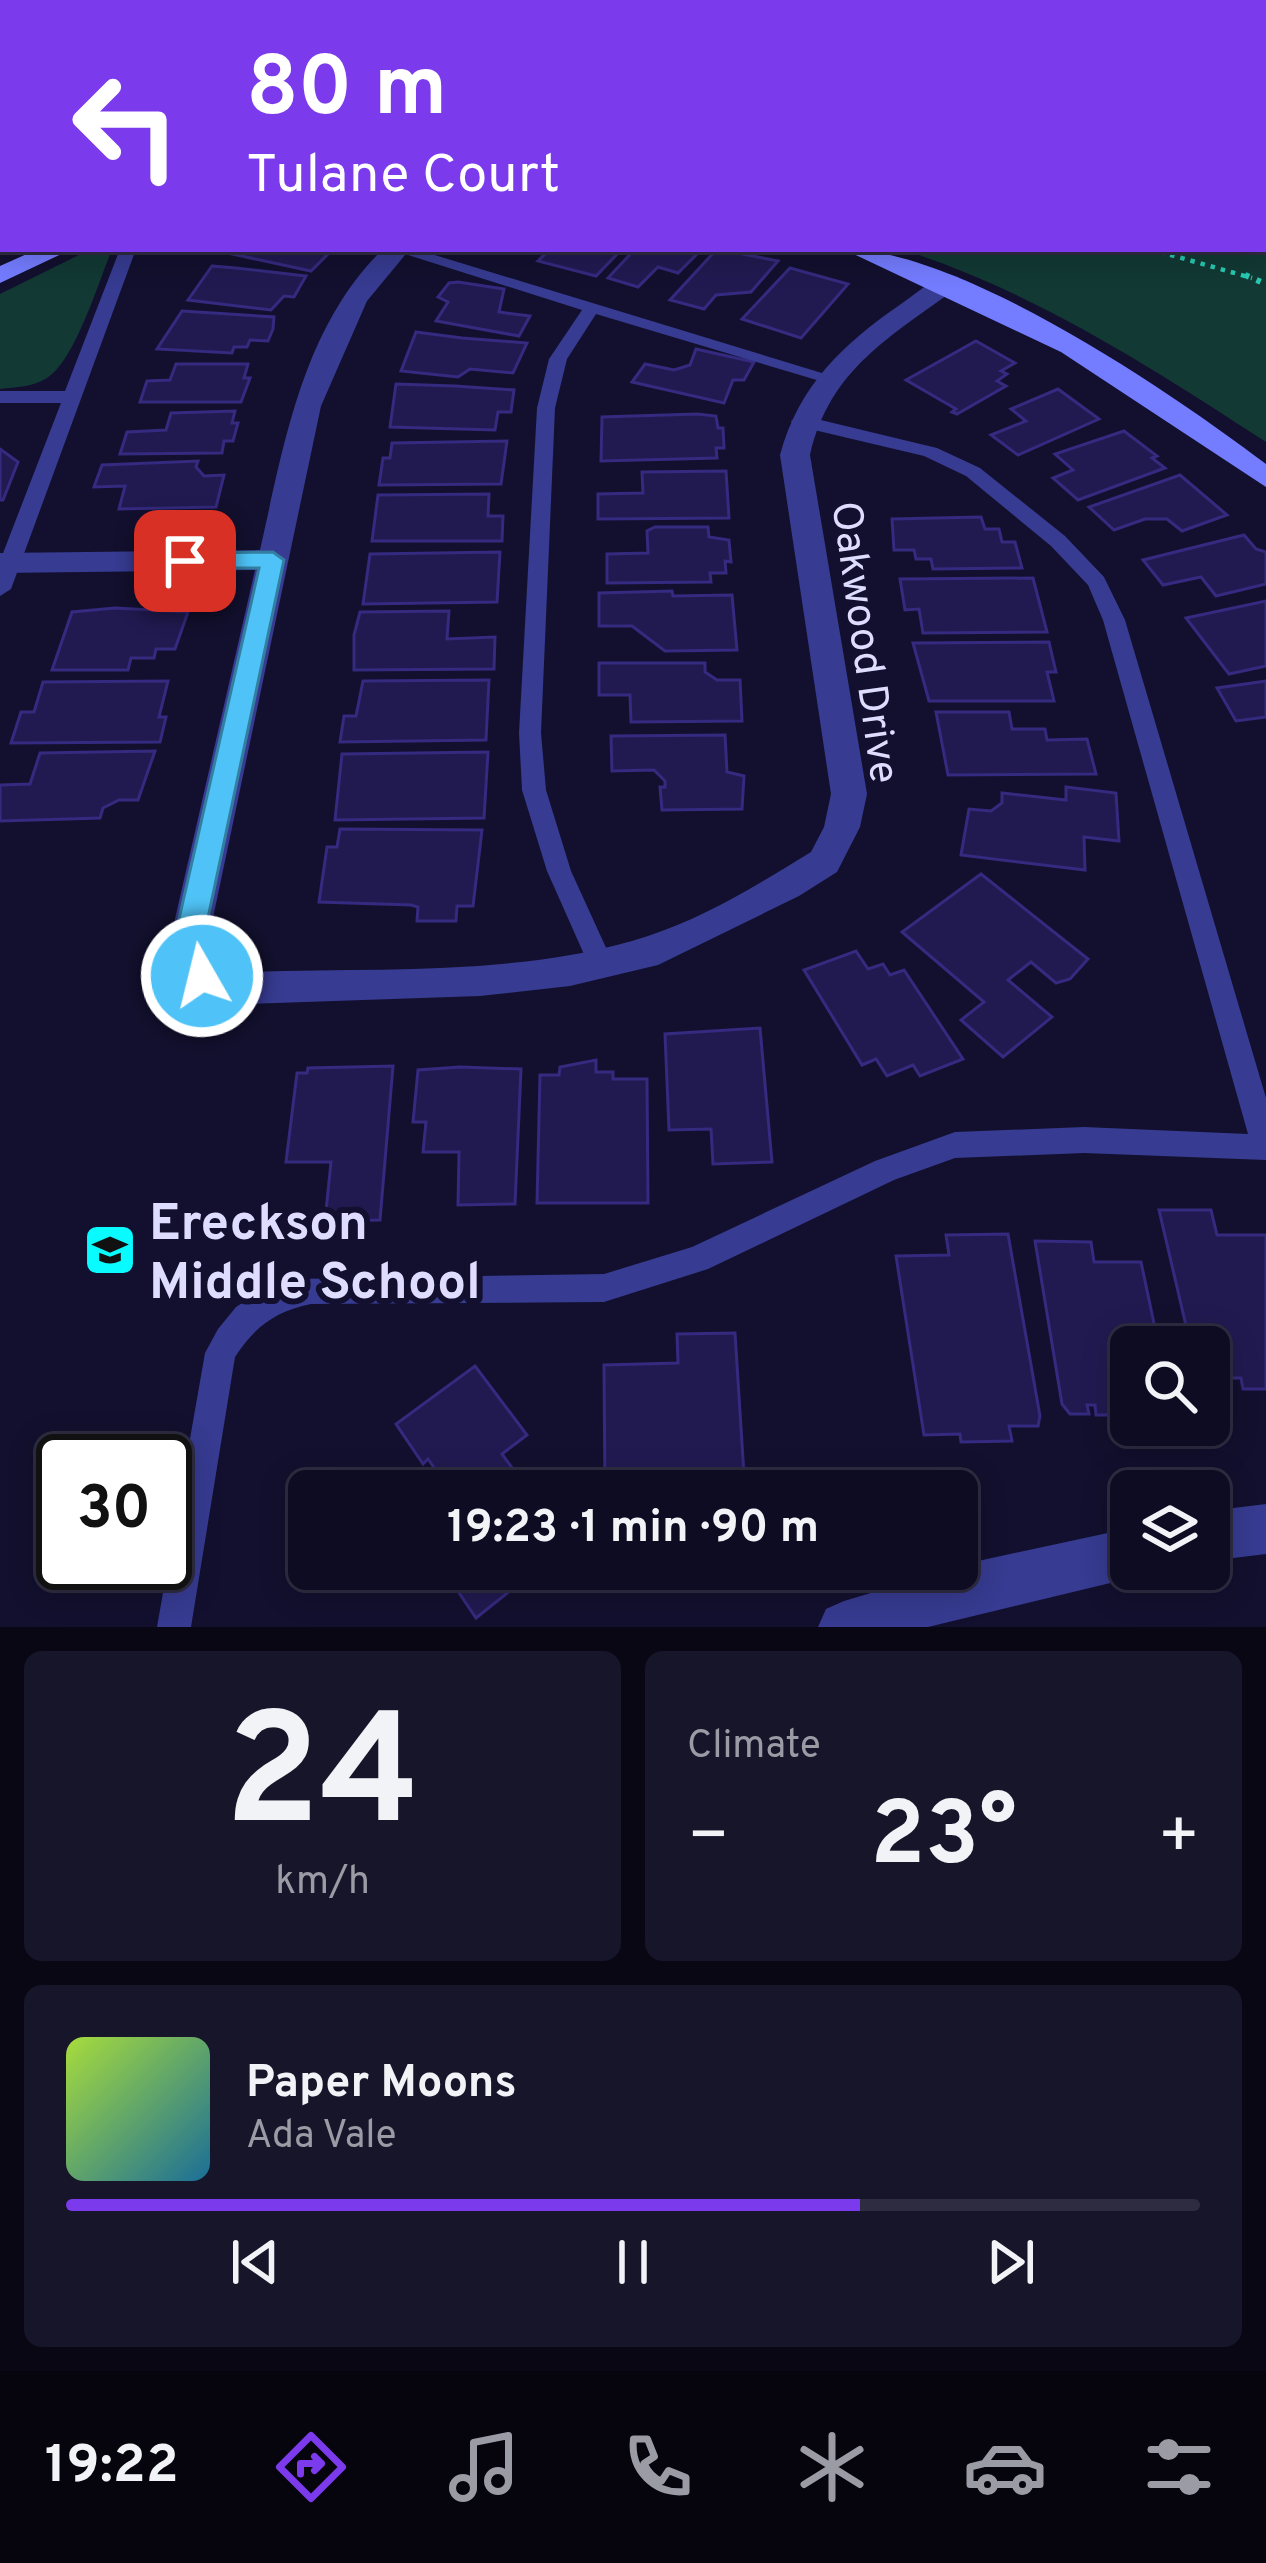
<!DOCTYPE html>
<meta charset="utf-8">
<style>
:root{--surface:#0e0c22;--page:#17152a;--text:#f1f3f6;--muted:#9b9ba5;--line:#2e2c40;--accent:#7c3aed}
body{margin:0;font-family:Overpass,sans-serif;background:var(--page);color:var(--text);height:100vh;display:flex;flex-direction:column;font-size:45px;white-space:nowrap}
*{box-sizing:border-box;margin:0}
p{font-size:39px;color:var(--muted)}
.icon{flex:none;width:66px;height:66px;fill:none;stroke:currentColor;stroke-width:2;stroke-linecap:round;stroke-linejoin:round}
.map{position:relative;height:1627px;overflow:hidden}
.sheet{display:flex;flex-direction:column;gap:24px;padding:24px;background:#080713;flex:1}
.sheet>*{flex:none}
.top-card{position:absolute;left:0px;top:0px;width:1266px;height:252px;box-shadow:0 6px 30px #0003,0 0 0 3px var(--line);background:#7c3aed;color:#fff;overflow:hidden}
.fabs{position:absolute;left:1110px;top:1326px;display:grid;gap:24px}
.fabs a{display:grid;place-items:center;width:120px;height:120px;border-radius:18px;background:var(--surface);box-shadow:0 6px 30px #0003,0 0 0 3px var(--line);font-size:60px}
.speed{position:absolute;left:36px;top:1434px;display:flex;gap:24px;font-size:60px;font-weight:700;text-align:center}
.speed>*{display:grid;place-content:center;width:156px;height:156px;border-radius:50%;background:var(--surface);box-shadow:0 6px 30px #0003,0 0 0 3px var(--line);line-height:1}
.speed .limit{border:6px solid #111;border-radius:18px;background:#fff;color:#111}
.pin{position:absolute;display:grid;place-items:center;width:102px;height:102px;color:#fff;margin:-51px;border-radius:24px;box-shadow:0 6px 18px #0006}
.me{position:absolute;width:132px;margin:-66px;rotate:352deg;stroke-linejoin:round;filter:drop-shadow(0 0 9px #0008)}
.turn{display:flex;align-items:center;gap:42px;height:252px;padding:0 48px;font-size:54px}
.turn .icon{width:156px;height:156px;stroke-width:2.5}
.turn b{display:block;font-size:84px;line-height:102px}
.big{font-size:90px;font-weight:700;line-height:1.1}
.sheet .card{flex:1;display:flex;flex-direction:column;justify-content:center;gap:18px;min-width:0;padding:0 42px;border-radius:18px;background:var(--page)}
.sheet .dial{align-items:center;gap:0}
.dial b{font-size:156px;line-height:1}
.song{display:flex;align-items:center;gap:36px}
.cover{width:144px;height:144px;border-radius:18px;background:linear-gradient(135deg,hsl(80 70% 55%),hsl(200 70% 35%))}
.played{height:12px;border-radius:6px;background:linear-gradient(90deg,var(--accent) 70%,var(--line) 70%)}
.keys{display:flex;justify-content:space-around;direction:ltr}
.heat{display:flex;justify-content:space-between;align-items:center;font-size:66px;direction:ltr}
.sheet .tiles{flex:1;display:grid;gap:24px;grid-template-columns:1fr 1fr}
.card:last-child{grid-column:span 2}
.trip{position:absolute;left:288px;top:1470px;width:690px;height:120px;border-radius:18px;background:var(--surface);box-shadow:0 6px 30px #0003,0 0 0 3px var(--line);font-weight:700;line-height:120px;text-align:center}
.tab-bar{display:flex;height:192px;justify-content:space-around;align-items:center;background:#06050e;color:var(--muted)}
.tab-bar .icon{width:84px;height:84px}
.tab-bar .on{color:var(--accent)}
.tab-bar b{font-size:54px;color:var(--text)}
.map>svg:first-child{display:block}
</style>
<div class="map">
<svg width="1266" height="1627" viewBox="0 0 1266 1627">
<rect width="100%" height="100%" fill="#12102e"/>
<g fill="#123934">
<polygon points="0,0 338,0 3,3 0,204"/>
<path d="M 483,0 L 1266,0 L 1266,442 C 1151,367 1033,291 901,249 L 1263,249 L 1263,3 L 479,3 Z"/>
<path d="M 91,249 L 112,249 C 99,281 75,361 47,378 C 33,387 16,387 0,389 L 0,294 Z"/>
</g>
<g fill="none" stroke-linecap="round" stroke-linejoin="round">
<g fill="#062851" fill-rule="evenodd">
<polygon points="1132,0 1180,0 1182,3 1134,3"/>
<rect x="1263" y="125" width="3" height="32"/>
</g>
</g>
<g fill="#211a51" stroke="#342a7f" stroke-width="3">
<polygon points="209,249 333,249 311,271"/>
<polygon points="550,249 622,249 596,276 538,261"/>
<polygon points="635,249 702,249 678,273 658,267 638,287 608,278"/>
<polygon points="717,249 778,261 751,292 716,295 704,309 670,300"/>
<polygon points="212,266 236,268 306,276 294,297 284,296 271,310 188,300"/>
<polygon points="790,268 848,284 801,338 742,319"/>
<polygon points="458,282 504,289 499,312 530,316 519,336 436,321 448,302 438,297 449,283"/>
<polygon points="182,311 274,317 273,329 268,341 250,340 247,347 234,347 232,353 157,349"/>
<polygon points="416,332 462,338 527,343 513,373 470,369 458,377 401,371"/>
<polygon points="976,341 1015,363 1001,371 1007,374 997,381 1006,386 957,414 952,412 956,409 906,380"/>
<polygon points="696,349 754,362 744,380 733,380 724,403 632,382 645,364 674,370 690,365"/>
<polygon points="176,364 248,364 244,378 250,378 241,402 140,402 147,381 170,380"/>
<polygon points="396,384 455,386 514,390 511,412 498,412 495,430 390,427"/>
<polygon points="1058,389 1099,419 1018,455 991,435 1026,421 1011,409"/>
<polygon points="235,411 232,423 238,423 233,441 224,441 222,453 120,454 127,432 166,430 171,413"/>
<polygon points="697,414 716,416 718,428 723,428 724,448 716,448 717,458 601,461 602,417"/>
<polygon points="1124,431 1157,456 1152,458 1165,468 1078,500 1053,478 1073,470 1055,454"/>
<polygon points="507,441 501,484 379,485 383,458 390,458 392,443"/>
<polygon points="0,449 18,462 3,500 0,500"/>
<polygon points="198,461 196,467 204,476 224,475 216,507 119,509 125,486 94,487 102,465"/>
<polygon points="726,471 729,518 598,519 598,494 643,493 642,472"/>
<polygon points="1180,475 1227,515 1182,531 1167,519 1145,519 1114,530 1089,507"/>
<polygon points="489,494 488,516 503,516 502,541 372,541 378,495"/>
<polygon points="981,517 985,529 999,529 1002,542 1015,542 1022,568 933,569 931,559 916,559 914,550 894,550 892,519"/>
<polygon points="655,527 708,527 709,537 729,540 731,562 725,561 726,573 710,573 711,582 607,583 607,554 648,553 647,531"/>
<polygon points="1244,535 1256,549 1266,552 1266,584 1216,596 1201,577 1163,585 1143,560"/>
<polygon points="500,552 497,602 363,604 370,554"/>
<polygon points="1033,578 1047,632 923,633 919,609 905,610 900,579"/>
<polygon points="672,591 673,596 732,595 737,650 665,651 632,626 599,626 599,593"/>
<polygon points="1266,601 1266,666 1229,674 1186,618"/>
<polygon points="115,608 188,612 175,649 156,649 154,658 131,658 128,670 52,670 72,612"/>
<polygon points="449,611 447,639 495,637 494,669 354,670 354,635 360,612"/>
<polygon points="1049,642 1056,672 1047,672 1054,701 929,701 913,643"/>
<polygon points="599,663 705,663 705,672 717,680 740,680 742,721 631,722 630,695 599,695"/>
<polygon points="489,680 486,740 340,742 344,716 356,716 363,681"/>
<polygon points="168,681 159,717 166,717 160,742 11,743 21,712 34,712 43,682"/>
<polygon points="1266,681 1266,717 1236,721 1217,688"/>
<polygon points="936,712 1009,712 1012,729 1045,729 1047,740 1087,739 1096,774 948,775"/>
<polygon points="725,735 727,772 744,776 742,809 662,810 660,787 665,787 665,781 654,770 612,771 611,736"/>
<polygon points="155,751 138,800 119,800 103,808 100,818 0,821 0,785 30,784 40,753"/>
<polygon points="488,752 484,818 335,820 342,754"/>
<polygon points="1066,787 1116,793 1119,841 1084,837 1085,870 961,855 969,809 991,811 1002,803 1002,793 1066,800"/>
<polygon points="340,829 482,830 473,906 457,906 456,921 417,921 418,907 411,905 319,902 327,847 337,847"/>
<polygon points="981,874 1088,959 1070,979 1056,983 1031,962 1008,980 1052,1017 1003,1057 961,1020 984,1002 902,932"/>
<polygon points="856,951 868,969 883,964 890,975 904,970 963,1059 920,1076 913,1065 887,1076 876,1059 862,1065 804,970"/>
<polygon points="760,1028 772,1162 713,1164 711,1129 669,1130 665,1034"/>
<polygon points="596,1060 596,1072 613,1072 613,1079 647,1079 648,1203 537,1203 540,1075 559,1075 560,1067"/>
<polygon points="393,1066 380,1220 325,1221 331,1162 286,1162 297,1073 307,1073 308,1068"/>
<polygon points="460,1067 521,1069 515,1204 458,1205 459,1152 423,1152 426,1122 413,1122 418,1070"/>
<polygon points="1159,1210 1211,1210 1217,1235 1266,1235 1266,1389 1243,1389 1241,1378 1209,1378 1209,1347 1191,1347"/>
<polygon points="1008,1234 1040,1416 1038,1426 1009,1426 1012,1441 961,1442 960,1434 924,1435 896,1256 949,1255 946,1235"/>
<polygon points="1035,1241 1091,1242 1094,1262 1141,1262 1159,1347 1131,1347 1131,1415 1096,1415 1095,1405 1087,1405 1089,1414 1070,1414 1062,1404"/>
<polygon points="735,1333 745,1491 605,1491 604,1365 678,1363 677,1334"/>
<polygon points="475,1366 527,1435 502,1454 529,1491 441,1491 447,1486 428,1459 423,1464 396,1424"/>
<polygon points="443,1569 528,1569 531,1574 476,1618"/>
</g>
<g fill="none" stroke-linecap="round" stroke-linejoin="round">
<g stroke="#27cab2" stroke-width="4.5" stroke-dasharray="4.5 6" stroke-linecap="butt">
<polyline points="327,3 331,0"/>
<polyline points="1150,249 1252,278"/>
</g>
<polyline stroke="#27cab2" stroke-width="6" stroke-dasharray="4.5 8" stroke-linecap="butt" points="1245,275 1266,284"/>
<g fill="#373b91" fill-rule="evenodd">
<polygon points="120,249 136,249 11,589 0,596 0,561 61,403 0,403 0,391 65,391"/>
<polygon points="389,249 415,249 835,377 826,383 820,381 596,314 567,359 555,408 541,733 546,790 571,871 613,963 609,970 600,974 591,970 547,871 522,790 519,733 537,408 549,359 582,310"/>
<path d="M 800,415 L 937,448 L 980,468 L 1065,536 L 1104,577 L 1125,620 L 1266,1098 L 1266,1160 L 1084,1153 L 955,1158 L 894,1180 L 708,1269 L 604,1302 L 311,1304 C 276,1311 254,1327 235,1357 L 191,1627 L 157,1627 L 205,1353 L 218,1329 L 236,1307 L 258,1293 L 295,1279 L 604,1274 L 692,1247 L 875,1161 L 955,1132 L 1084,1127 L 1248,1134 L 1103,620 L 1088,585 L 1051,546 L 966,476 L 924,456 L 793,425 L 791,421 Z"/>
</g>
<g fill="#373b91" fill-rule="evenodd">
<path d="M 383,249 L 410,249 L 367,301 L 321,406 L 210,932 L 218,964 L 247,972 C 378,967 522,977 648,936 C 704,918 761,883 811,852 L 824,827 L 831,794 L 780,455 C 799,385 843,344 901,304 C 916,294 931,279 949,274 L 958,277 L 962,282 L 958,287 C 891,337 830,368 810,455 L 867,794 L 860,827 L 837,872 L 799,896 L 658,965 L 570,986 L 480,996 L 247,1004 L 187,987 L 172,932 L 255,570 L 0,573 L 0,553 L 260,550 C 284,445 302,328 383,249 Z"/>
<polygon points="1266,1504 1266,1554 1209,1561 1209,1511"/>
<polygon points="1131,1528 1131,1569 1150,1569 1131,1578 928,1627 818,1627 826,1609 844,1601 978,1561"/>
</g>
<g fill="#747cff" fill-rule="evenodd">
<polygon points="0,202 3,202 0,218"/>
<polygon points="38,249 72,249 0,283 0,266"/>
<path d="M 843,249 C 961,249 1171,392 1266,464 L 1266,487 L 1061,352 Z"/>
</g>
</g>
<polygon fill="#4fc3f7" stroke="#337fa1" stroke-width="3" points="273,552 284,560 205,932 216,976 212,985 191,985 176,932 259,568 185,568 173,561 185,553"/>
<defs>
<g id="school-square" transform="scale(2.7)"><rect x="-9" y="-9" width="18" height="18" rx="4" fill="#09fbff" stroke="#12102e"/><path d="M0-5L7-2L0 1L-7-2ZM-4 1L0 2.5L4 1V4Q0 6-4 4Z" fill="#111"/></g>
</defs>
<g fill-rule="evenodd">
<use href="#school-square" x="110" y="1250"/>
</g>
<g text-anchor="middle" stroke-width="12" stroke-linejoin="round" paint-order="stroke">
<g font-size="42" fill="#deddff" stroke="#12102e">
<text transform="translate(867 642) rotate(82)" y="15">Oakwood Drive</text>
</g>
<g font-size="51" font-weight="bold" fill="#deddff" stroke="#12102e" text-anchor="start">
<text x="149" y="1239">Ereckson<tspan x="149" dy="59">Middle School</tspan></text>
</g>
</g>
</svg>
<div class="fabs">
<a><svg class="icon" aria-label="search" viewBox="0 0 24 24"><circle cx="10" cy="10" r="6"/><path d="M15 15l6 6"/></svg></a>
<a><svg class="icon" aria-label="layers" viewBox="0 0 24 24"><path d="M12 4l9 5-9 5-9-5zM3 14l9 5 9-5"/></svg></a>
</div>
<div class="speed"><div class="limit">30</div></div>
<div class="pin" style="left:185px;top:561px;background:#d93025"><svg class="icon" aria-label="arrive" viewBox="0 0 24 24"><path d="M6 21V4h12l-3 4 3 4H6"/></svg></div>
<svg class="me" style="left:202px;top:976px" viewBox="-20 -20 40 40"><circle r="17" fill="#4fc3f7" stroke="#fff" stroke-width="3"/><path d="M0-11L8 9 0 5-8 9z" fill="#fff"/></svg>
<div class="trip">19:23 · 1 min · 90 m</div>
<div class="top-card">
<div class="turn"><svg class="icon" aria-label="left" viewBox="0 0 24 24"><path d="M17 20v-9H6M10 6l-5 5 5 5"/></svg><div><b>80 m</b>Tulane Court</div></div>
</div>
</div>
<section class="sheet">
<div class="tiles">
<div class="card dial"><b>24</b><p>km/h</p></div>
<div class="card"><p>Climate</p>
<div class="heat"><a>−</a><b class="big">23°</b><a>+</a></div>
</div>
<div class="card">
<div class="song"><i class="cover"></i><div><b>Paper Moons</b><p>Ada Vale</p></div></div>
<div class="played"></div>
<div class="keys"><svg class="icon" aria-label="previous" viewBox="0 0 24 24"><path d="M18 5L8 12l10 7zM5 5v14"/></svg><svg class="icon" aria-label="pause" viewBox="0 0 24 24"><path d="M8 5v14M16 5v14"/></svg><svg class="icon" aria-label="next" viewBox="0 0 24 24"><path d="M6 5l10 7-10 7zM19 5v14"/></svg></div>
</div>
</div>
</section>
<nav class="tab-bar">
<b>19:22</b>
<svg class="icon on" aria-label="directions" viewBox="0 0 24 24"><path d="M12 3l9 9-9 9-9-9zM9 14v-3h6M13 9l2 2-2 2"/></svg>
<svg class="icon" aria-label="music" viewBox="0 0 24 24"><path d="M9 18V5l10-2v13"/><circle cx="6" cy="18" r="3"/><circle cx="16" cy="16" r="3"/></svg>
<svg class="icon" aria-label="phone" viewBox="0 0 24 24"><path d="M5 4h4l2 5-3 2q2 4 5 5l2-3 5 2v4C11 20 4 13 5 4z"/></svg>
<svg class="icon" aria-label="climate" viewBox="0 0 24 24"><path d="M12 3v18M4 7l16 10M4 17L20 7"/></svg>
<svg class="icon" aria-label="car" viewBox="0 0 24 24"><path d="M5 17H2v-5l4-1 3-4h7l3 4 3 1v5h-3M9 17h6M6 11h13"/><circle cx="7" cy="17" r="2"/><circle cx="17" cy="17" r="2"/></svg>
<svg class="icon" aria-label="filters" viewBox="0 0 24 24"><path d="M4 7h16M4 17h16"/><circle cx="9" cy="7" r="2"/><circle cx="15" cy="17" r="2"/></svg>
</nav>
